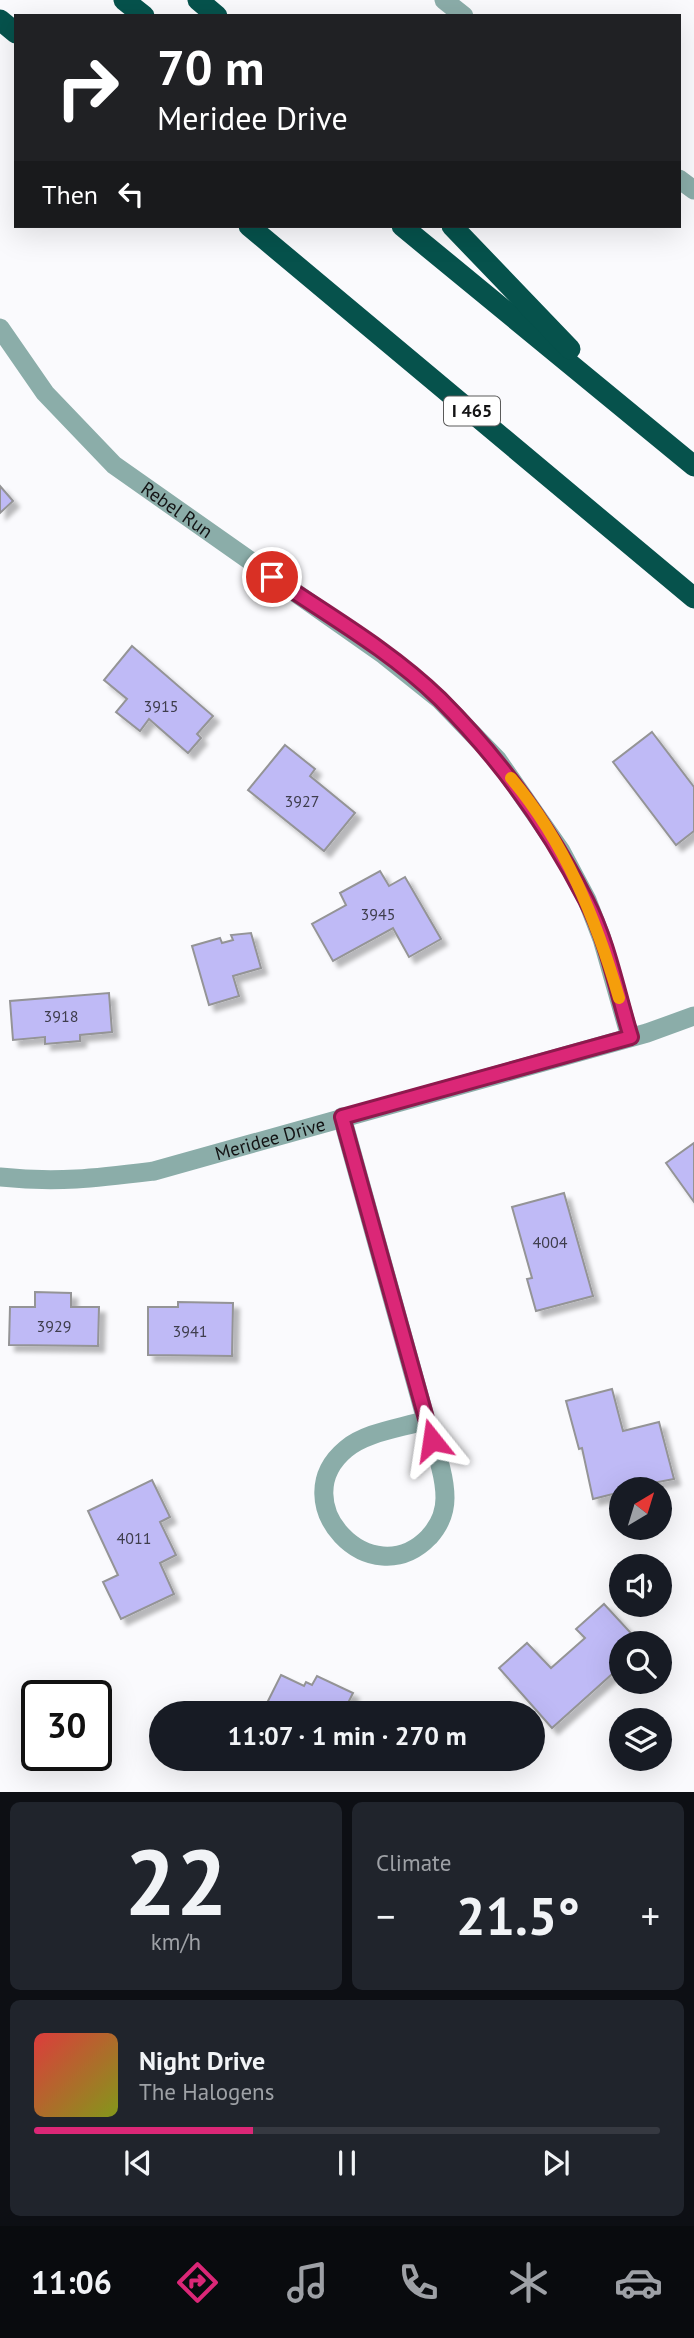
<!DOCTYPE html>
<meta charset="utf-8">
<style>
:root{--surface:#171b24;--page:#20242c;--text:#f1f3f6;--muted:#9ea1a6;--line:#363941;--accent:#db2777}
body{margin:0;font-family:"PT Sans",sans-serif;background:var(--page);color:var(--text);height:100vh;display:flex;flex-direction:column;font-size:26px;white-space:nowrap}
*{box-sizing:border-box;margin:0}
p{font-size:23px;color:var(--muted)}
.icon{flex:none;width:38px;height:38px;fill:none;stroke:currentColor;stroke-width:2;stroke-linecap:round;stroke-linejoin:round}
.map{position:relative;height:1792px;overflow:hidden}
.sheet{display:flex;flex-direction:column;gap:10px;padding:10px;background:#0d0f14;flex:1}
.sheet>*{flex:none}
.banner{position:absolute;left:14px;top:14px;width:667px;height:214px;border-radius:0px;box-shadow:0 7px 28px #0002;background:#202124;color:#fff;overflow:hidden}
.needle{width:46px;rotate:38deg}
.tools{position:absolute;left:609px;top:1477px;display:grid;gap:14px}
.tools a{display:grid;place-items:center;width:63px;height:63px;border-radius:50%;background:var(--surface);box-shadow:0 7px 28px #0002;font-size:35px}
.speed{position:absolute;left:21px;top:1680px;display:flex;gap:14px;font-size:35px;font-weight:700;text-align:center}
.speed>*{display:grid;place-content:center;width:91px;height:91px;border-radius:50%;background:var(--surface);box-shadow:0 7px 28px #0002;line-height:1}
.speed .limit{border:4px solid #111;border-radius:10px;background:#fff;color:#111}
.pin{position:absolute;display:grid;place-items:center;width:60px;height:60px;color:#fff;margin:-30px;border:4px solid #fff;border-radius:50%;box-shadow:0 2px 7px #0007}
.me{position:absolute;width:77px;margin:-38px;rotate:345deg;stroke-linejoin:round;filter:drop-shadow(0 0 5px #0008)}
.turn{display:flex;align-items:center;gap:24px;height:147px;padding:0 28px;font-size:32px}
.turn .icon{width:91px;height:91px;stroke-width:2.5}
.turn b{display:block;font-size:49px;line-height:60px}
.then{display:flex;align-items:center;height:66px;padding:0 28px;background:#0003;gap:14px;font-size:26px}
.big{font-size:52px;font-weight:700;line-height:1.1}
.sheet .tile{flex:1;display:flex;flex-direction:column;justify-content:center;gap:10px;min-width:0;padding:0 24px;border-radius:10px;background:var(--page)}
.sheet .dial{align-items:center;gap:0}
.dial b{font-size:91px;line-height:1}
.song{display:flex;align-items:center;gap:21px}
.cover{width:84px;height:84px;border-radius:10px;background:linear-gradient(135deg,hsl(0 70% 55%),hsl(70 70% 35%))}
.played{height:7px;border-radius:4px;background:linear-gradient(90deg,var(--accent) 35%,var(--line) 35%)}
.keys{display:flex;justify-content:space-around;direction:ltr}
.heat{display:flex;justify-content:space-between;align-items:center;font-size:38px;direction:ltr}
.sheet .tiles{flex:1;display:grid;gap:10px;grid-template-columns:1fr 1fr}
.tile:last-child{grid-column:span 2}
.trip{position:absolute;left:149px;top:1701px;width:396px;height:70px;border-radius:35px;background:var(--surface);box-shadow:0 7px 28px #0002;font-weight:700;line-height:70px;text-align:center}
.tab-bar{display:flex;height:112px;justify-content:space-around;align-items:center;background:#090b0e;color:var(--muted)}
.tab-bar .icon{width:49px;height:49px}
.tab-bar .current{color:var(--accent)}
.tab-bar b{font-size:32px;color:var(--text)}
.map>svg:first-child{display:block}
</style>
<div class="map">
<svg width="694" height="1792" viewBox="0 0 694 1792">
<defs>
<filter id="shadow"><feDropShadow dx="6" dy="6" stdDeviation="2" flood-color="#0004"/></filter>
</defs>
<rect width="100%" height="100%" fill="#fafafd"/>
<g fill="#bfbaf6" stroke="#949496" stroke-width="2" filter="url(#shadow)">
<polygon points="0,486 13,501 0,513"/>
<polygon points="132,646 213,716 197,734 201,738 188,753 149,719 140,731 116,712 127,699 104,680"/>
<polygon points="652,732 694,787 694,831 676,845 613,762"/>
<polygon points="285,745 315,769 310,776 355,813 324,851 248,790"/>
<polygon points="380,871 389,886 405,877 441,939 409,957 393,928 333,961 312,924 346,905 340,893"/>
<polygon points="251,933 261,968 233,976 239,996 209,1005 192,946 220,938 222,943 233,940 231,935"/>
<polygon points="109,993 112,1032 80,1035 80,1041 45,1044 45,1037 13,1040 10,1001"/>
<polygon points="694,1143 694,1202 666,1163"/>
<polygon points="564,1193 593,1296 536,1311 527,1279 532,1278 512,1207"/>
<polygon points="35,1292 71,1293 71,1307 99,1307 98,1346 9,1345 10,1307 35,1307"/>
<polygon points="178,1302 233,1303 232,1356 148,1355 148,1307 178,1307"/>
<polygon points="612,1389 623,1431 659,1422 674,1479 621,1489 621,1492 593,1499 582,1448 579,1449 566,1401"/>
<polygon points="152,1480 170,1517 160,1522 176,1555 160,1563 174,1594 121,1619 103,1582 118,1575 88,1511"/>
<polygon points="604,1604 640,1643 621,1643 621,1666 552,1728 499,1668 527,1643 551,1668 585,1638 576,1629"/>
<polygon points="281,1675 304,1686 306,1682 312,1685 317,1676 353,1693 347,1705 364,1713 269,1713 263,1711"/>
</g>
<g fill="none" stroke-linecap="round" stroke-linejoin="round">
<g stroke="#8bada9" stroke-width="19">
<polyline points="444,0 464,16"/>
<polyline points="679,179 694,190"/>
<path id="s1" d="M 0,328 L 45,393 L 114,465 L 384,655 L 439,699 L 497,759 L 561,851 L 587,900 L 602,939 L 630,1037"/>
<polyline points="342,1117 426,1420"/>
<path id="s2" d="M 0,1177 C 58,1183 97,1178 154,1171 L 647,1033 L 694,1016"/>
<path d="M 426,1420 C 433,1444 445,1472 445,1498 C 445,1512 439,1526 429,1537 C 371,1597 282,1502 346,1449 C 366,1432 402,1428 426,1420 Z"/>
</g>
<g stroke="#06524c" stroke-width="21">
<polyline points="124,0 144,16"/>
<polyline points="198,0 217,16"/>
<polyline points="0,20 16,33"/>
<polyline points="249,226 694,598"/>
<polyline points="402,226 694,466"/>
<polyline points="452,226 570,349"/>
</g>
</g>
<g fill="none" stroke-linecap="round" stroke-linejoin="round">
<g stroke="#8e194d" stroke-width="18">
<path id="route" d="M 272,577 C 328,615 391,651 440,699 C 500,759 547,824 586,900 C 608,942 617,992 631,1037 L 342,1117 L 432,1440"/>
</g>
<use href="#route" stroke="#db2777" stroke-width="12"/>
<path stroke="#f59e0b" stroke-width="12" d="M 511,778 C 565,842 596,919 619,998"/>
</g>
<g text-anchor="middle" stroke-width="5" stroke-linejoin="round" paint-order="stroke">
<g font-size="16" fill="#3e3d4c">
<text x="161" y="712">3915</text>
<text x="302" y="807">3927</text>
<text x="378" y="920">3945</text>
<text x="61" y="1022">3918</text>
<text x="550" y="1248">4004</text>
<text x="54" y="1332">3929</text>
<text x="190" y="1337">3941</text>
<text x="134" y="1544">4011</text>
</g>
<rect fill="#fff" stroke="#5a5a5a" stroke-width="2" x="444" y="396.5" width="56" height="29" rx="5"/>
<g font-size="18" font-weight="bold" fill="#131314">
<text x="472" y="417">I 465</text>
</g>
<g font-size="19" fill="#131314" stroke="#fff">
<text dy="7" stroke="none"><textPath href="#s1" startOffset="256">Rebel Run</textPath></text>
<text dy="7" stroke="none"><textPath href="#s2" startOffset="275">Meridee Drive</textPath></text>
</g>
</g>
</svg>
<div class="tools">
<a><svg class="needle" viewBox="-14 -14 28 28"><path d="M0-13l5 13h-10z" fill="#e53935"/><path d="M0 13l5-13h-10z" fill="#9ea1a6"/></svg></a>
<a><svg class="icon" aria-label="sound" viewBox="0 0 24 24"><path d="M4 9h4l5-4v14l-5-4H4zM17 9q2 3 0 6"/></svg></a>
<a><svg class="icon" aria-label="search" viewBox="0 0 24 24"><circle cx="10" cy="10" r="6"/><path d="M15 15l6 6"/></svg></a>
<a><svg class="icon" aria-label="layers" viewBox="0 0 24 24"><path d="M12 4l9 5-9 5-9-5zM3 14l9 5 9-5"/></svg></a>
</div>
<div class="speed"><div class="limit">30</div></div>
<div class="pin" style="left:272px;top:577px;background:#d93025"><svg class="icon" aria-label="arrive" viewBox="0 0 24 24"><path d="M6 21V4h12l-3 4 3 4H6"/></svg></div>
<svg class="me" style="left:432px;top:1440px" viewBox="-20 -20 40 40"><path d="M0-17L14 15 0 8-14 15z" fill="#db2777" stroke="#fff" stroke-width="4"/></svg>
<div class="trip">11:07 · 1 min · 270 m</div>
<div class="banner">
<div class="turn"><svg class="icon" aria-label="right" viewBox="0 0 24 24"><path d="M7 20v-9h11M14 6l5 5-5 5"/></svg><div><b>70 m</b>Meridee Drive</div></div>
<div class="then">Then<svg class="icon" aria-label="left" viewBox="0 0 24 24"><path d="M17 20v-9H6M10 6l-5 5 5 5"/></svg></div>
</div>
</div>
<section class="sheet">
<div class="tiles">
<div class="tile dial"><b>22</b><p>km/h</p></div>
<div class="tile"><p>Climate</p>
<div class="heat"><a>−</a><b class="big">21.5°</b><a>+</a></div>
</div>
<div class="tile">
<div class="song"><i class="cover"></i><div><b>Night Drive</b><p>The Halogens</p></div></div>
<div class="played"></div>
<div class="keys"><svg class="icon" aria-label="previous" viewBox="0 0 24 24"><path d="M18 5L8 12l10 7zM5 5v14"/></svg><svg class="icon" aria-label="pause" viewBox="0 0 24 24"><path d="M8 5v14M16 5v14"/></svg><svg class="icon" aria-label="next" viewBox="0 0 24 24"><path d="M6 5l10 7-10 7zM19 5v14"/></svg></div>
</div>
</div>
</section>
<nav class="tab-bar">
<b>11:06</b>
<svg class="icon current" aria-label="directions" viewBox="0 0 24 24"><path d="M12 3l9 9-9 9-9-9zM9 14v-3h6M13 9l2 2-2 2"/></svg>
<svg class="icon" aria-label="music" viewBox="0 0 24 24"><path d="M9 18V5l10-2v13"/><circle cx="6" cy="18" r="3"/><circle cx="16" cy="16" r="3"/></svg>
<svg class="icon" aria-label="phone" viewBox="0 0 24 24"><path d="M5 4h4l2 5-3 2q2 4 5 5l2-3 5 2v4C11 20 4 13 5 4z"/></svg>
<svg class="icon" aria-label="climate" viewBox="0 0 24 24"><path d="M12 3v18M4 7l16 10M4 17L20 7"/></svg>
<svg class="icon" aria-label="car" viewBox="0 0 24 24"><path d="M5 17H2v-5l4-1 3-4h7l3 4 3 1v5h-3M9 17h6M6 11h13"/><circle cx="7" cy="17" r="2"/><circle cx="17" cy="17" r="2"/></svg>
</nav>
